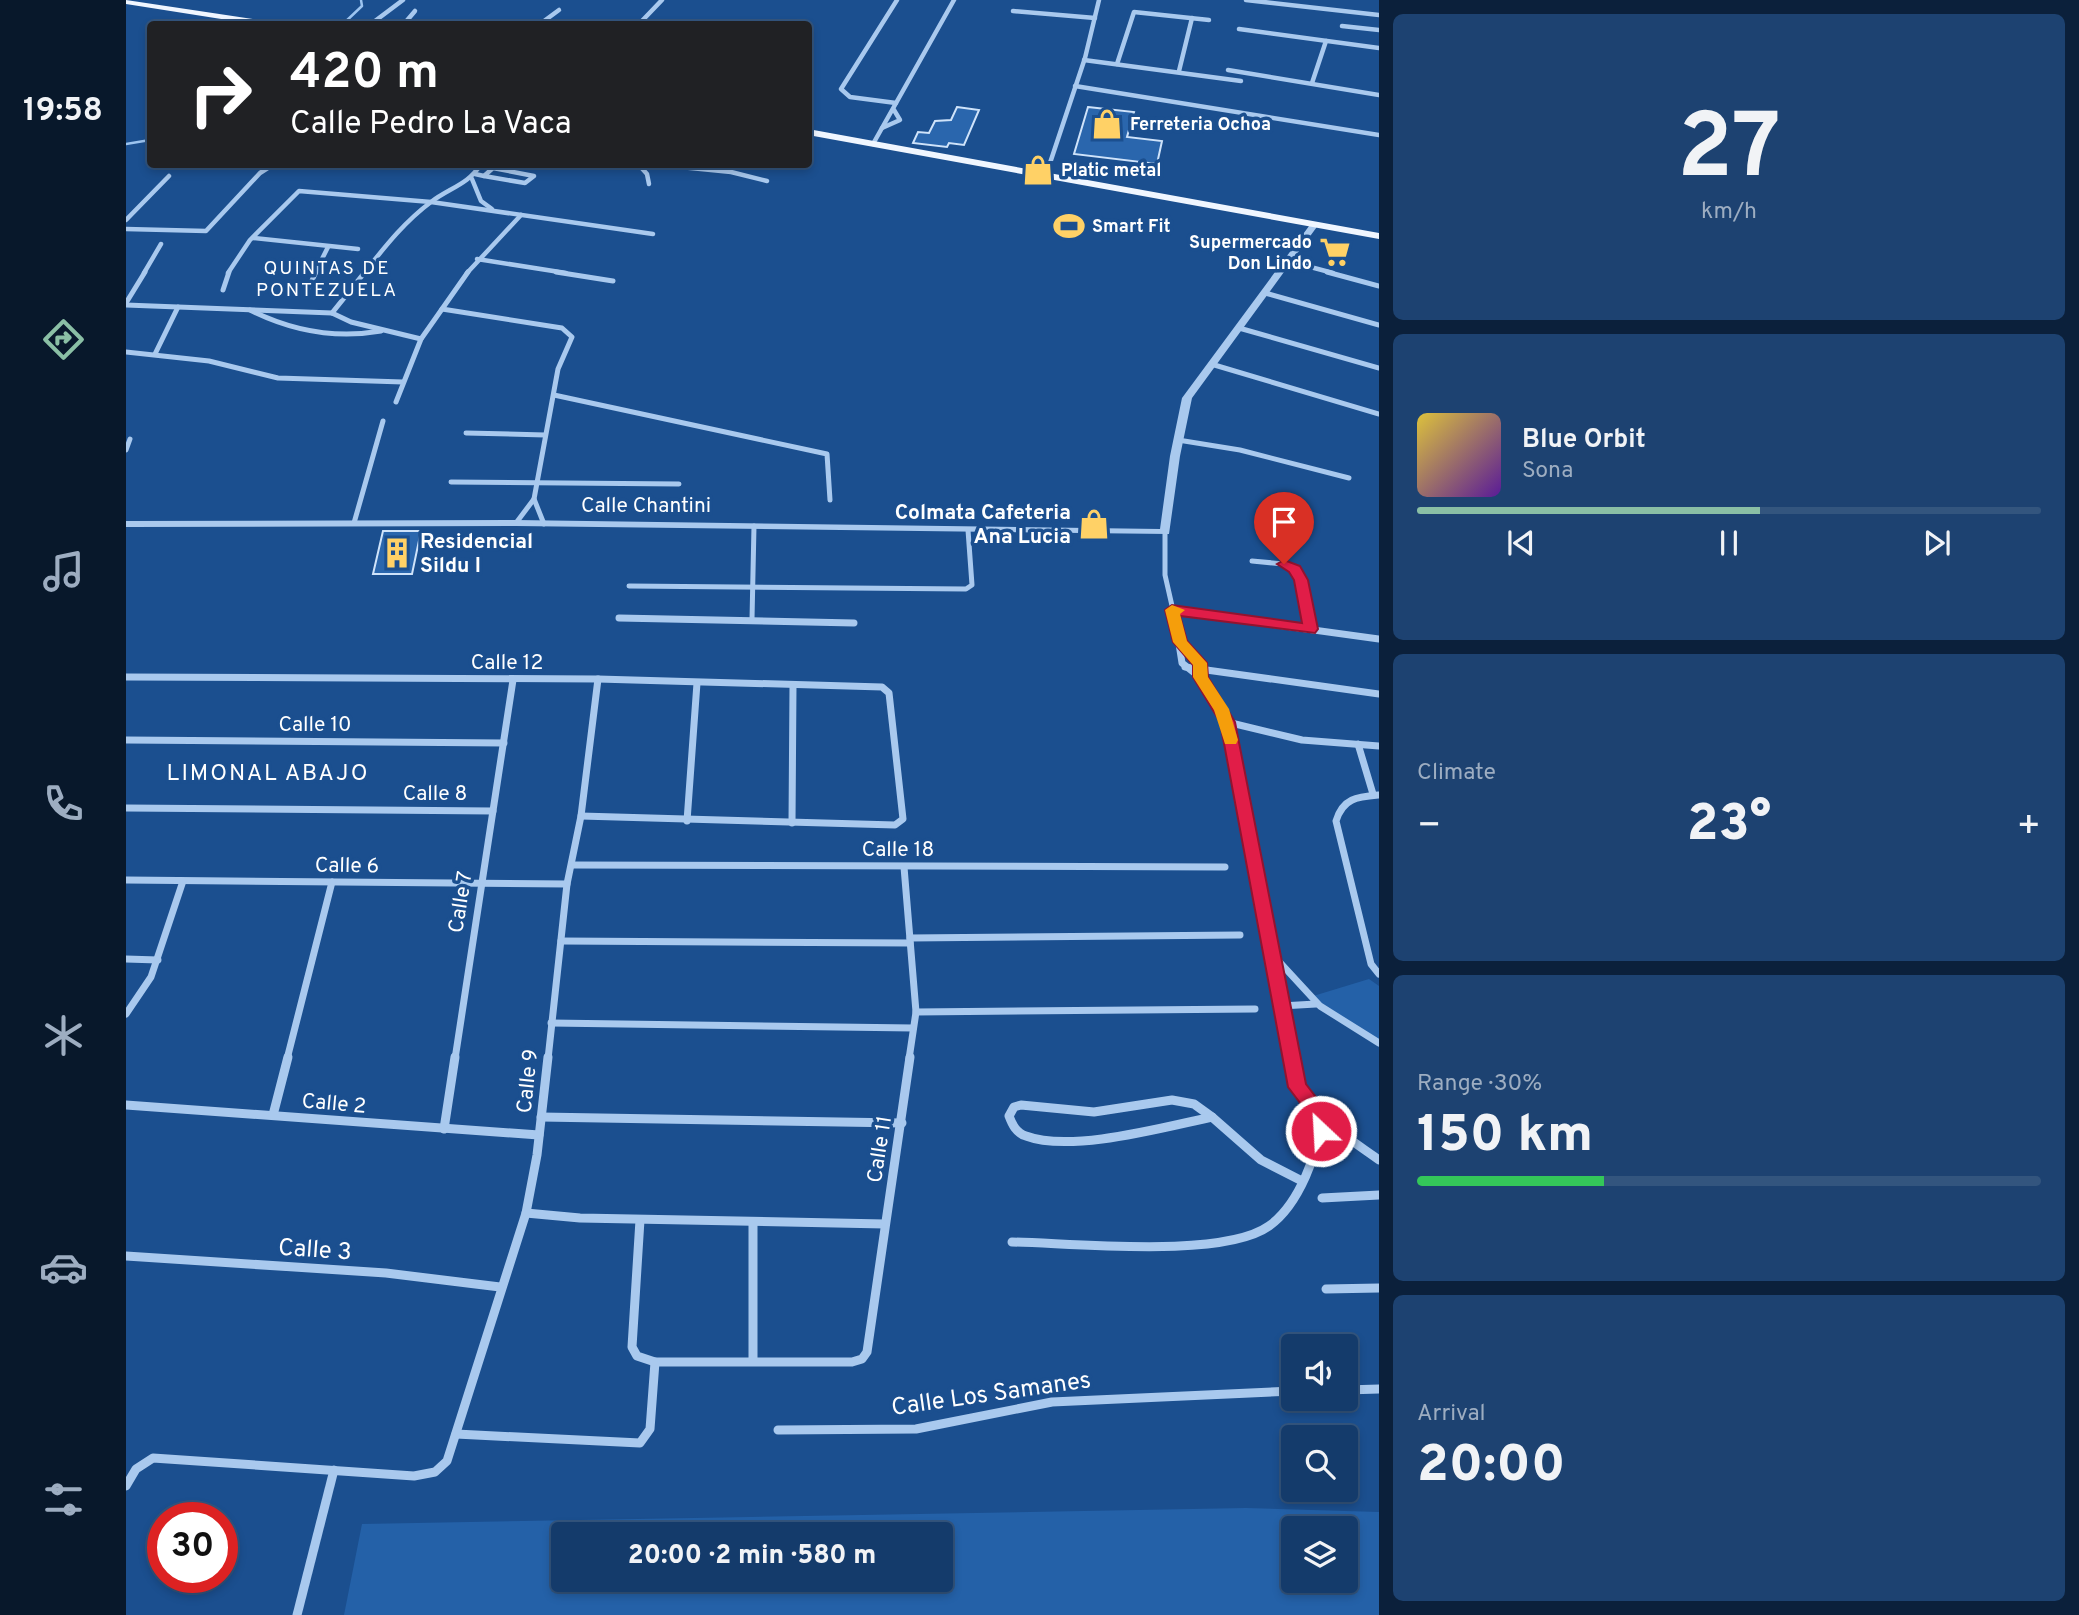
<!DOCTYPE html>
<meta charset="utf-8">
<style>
:root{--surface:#143b6b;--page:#1d4271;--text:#f1f3f6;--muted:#9dadc1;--line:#33557e;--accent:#8abfa5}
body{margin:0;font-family:Overpass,sans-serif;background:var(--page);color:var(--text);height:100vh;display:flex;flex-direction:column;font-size:26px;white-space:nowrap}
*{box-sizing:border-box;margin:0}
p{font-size:23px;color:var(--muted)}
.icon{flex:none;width:38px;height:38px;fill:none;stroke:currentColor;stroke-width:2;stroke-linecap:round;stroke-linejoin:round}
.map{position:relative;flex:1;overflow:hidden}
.drawer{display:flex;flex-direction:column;gap:14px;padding:14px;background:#0b203b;width:700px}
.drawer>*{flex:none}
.banner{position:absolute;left:21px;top:21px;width:665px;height:147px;border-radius:7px;box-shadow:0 4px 10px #0003,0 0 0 2px var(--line);background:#202124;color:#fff;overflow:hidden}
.fabs{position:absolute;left:1155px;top:1334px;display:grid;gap:14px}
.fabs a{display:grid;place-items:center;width:77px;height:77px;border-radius:7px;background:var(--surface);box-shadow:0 4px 10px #0003,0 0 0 2px var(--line);font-size:35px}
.speed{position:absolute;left:21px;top:1502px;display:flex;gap:14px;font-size:35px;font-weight:700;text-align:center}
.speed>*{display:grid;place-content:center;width:91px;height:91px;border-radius:50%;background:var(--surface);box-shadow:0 4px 10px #0003,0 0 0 2px var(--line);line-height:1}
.speed .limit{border:10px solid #d22;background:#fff;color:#111}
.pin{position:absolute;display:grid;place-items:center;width:60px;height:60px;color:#fff;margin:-72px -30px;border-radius:50% 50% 50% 0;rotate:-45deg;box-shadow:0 0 7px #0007}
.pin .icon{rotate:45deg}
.me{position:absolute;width:77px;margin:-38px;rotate:335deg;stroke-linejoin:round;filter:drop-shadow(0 0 5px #0008)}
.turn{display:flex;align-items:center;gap:24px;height:147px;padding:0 28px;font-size:32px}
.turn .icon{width:91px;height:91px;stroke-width:2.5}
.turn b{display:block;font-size:49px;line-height:60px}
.big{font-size:52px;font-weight:800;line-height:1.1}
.drawer .tile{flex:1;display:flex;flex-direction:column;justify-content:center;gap:10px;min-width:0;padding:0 24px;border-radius:10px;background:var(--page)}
.drawer .dial{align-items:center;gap:0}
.dial b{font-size:91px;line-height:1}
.song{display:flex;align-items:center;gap:21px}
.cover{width:84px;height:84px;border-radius:10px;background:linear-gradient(135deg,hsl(50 70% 55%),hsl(270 70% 35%))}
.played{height:7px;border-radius:4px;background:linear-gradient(90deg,var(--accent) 55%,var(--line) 55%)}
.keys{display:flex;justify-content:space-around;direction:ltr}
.heat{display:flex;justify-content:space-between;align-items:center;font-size:38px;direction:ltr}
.charge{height:10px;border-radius:5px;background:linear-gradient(90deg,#34c759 30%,var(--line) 0)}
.trip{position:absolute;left:425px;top:1522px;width:402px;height:70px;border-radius:7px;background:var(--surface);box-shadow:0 4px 10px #0003,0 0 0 2px var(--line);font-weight:800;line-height:70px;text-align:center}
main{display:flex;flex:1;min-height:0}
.tabs{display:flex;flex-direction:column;width:126px;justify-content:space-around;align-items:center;background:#08182b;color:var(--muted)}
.tabs .icon{width:49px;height:49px}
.tabs .selected{color:var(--accent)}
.tabs b{font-size:32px;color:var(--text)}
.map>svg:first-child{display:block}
</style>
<main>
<nav class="tabs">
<b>19:58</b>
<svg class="icon selected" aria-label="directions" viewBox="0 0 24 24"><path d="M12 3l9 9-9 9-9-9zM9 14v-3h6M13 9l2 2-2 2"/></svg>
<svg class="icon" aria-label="music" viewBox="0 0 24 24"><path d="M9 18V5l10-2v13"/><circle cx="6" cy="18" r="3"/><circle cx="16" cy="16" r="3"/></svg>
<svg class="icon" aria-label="phone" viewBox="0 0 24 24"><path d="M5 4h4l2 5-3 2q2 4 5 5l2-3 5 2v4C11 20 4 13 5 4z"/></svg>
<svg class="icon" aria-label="climate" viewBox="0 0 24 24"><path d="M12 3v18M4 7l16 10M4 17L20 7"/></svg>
<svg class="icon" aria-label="car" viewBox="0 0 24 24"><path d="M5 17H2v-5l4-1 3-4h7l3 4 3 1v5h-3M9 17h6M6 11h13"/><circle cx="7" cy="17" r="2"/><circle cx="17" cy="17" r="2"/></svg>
<svg class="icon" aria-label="filters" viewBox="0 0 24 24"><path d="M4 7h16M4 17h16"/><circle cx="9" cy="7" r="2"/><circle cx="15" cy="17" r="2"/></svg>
</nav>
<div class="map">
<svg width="1253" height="1615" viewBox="0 0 1253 1615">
<rect width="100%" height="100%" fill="#1b4f8f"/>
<g fill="#2461a8" fill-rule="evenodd">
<polygon points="1243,979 1253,986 1253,1041 1184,997"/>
<path d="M 1120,1508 L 1253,1512 L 1253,1615 L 218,1615 L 236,1524 ZM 1167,1528 L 1220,1528 L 1220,1580 L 1167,1580 ZM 438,1535 L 816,1535 L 816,1580 L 438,1580 Z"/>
</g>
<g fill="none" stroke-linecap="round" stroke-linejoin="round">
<g stroke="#9cc4f0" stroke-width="2.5">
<polyline points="217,24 236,6 235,0"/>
<polyline points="0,144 24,140"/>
</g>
</g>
<g fill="#2a66ad" stroke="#cfe3fa" stroke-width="2">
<polygon points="831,107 853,110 838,145 823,143 821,147 787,143 792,132 803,133 809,121 825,120"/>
<polygon points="962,107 1008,112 1001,137 1036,141 1031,164 948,154"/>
<polygon points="257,531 295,531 286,574 247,574"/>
</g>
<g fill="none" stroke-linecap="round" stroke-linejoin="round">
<g stroke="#a9c9ee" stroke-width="4.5">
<polyline points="1120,0 1253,15"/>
<polyline points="887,11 969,18"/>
<polyline points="245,24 277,0"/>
<polyline points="278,24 289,11"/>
<polyline points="414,24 433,10"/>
<polyline points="513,24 536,0"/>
<polyline points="1216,26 1253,30"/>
<polyline points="1113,29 1253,48"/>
<polyline points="958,60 1115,81"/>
<polyline points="991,64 1008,12 1083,20"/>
<polyline points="1102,70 1253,95"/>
<polyline points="1053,71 1066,18"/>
<polyline points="1186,83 1200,41"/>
<polyline points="949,86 1253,135"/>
<polyline points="770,103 724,97 715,89 771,0"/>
<polyline points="756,128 774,120 768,110"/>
<polyline points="747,144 828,0"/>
<polyline points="512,164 521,174 523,184"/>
<polyline points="524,164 605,172 641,181"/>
<polygon points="367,168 408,176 399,183 358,176"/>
<polyline points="349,174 358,176"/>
<polyline points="920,175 959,58 973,0"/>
<polyline points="346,179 355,201 366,209"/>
<polyline points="0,220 43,176"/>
<polyline points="0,229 80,231 134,173 148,164"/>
<polyline points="127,238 232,249"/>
<polyline points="351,259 440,273"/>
<polyline points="1162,261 1207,273"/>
<polyline points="18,273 35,244"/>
<polyline points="102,273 124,240 173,191 305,202 527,234"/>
<polyline points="189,273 202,247"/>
<path d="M 238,273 C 258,248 278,222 305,202 C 323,188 342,185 355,164"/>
<polyline points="341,273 395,215"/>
</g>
<g stroke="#a9c9ee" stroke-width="5">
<polyline points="430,272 487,281"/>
<polyline points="1201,272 1253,286"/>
<polyline points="97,290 103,272"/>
<polyline points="181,291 190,272"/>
<polyline points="1139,293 1253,325"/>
<polyline points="0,303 19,272"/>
<polyline points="0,305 206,313 225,322 295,339"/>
<polyline points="316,309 436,328 446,337 432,369 408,499 390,523"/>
<path d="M 124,310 C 166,331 209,339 255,331"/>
<polyline points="206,313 239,272"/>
<polyline points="1113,328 1253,368"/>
<polyline points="0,352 83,361 152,378 277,382"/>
<polyline points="29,354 52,307"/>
<polyline points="1085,364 1253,414"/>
<polyline points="428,395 701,454 704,500"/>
<polyline points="270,402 295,339 342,272"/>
<polyline points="340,433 419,435"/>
<polyline points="1052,440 1114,450 1223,478"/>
<polyline points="0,450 4,439"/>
<polyline points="325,482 553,484"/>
<polyline points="408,499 418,524"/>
<polyline points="228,523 257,421"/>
<polyline points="1039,532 1039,575 1049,619"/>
<polyline points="1126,561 1158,564 1169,569 1177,589 1182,619"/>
<polyline points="503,586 840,589 846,585 842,530"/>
<polyline points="1046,610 1113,619"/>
<polyline points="493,618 561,619"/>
<polyline points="626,619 628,526"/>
</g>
<g stroke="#a9c9ee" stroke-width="7">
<polyline points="493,618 728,623"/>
<polyline points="1049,618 1056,663 1076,679 1101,722 1166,1059"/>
<polyline points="1101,618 1253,639"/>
<polyline points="1182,618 1184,629"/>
<polyline points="1054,642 1070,658 1075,673"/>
<polyline points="1059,667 1253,694"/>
<polyline points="0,677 472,679 756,687 763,693 777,819 769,825 455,816"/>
<polyline points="1101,722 1176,740 1253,746"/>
<polyline points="0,740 378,743"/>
<polyline points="1232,744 1247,794"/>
<path d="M 1253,795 C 1231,797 1217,798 1210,821 L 1245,964 L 1253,974"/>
<polyline points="0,808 367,811"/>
<polyline points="561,821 571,683"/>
<polyline points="666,823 667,686"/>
<polyline points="446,865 1099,867"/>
<polyline points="778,867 790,1012 783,1059"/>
<polyline points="0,880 441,884"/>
<polyline points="784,938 1114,935"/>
<polyline points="435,941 784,943"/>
<polyline points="1147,955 1194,1006 1253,1043"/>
<polyline points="0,959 32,960"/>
<polyline points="1155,1006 1190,1004"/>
<polyline points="790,1012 1129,1009"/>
<polyline points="0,1014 25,977 57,881"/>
<polyline points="425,1023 787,1028"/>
<polyline points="161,1059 206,882"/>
<polyline points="329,1059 387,680"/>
<polyline points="422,1059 441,884 455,816 472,679"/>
</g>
<g stroke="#a9c9ee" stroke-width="9">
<path d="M 1165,1057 C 1167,1066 1168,1076 1171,1085 C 1179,1112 1230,1143 1253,1160"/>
<path d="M 1046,1100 L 1068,1104 L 1086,1117 C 1038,1127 945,1153 900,1136 C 890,1133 886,1124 883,1116 L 888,1107 L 895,1105 L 968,1112 Z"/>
<polyline points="0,1105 413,1135"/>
<polyline points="147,1115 162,1057"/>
<polyline points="415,1117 776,1123"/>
<polyline points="1086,1117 1135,1160 1176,1181"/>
<polyline points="318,1129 329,1057"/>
<polyline points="1196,1198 1253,1195"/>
<polyline points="400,1213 454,1218 759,1224"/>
<polyline points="514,1220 506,1347 511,1356 529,1362 726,1362 736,1359 741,1352 784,1057"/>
<polyline points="627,1222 627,1360"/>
<path d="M 886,1242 C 946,1243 1097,1259 1143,1226 C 1174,1204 1191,1153 1197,1118"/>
<polyline points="0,1256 260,1273 374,1287"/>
<polyline points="1200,1289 1253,1288"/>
<polyline points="1220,1390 1253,1389"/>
<polyline points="652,1430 790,1429 926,1402 1167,1391"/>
<polyline points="330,1434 514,1443 524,1429 529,1362"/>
<polyline points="0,1486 10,1469 27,1458 288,1476 309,1472 321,1461 400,1213 411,1155 422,1057"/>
<polyline points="171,1615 208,1470"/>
</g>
<polygon fill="#a9c9ee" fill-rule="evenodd" points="1186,222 1193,224 1066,398 1054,456 1043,534 390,526 0,527 0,521 390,520 1034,529 1044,456 1056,398"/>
<g fill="#f0f6ff" fill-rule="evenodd">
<polygon points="0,0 140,21 144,24 127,24 0,4"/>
<polygon points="682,129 1253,233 1253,239 682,135"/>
</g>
</g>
<polygon fill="#e11d48" stroke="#92132f" stroke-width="2" points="1158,560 1174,566 1182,580 1192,629 1189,633 1054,616 1061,641 1081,663 1082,677 1109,722 1180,1084 1206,1118 1202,1137 1188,1137 1187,1120 1162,1087 1094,722 1067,677 1067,665 1047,642 1039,610 1046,605 1176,623 1168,580 1163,572 1151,564"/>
<polygon fill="#f59e0b" points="1046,605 1059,610 1054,614 1061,641 1081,663 1082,677 1103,709 1112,740 1110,744 1099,744 1088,710 1067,677 1067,665 1047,642 1039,610"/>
<defs>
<g id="shop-bare" transform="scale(2.415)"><path d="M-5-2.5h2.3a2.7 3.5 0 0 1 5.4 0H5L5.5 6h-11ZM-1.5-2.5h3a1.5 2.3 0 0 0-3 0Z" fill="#ffd166" stroke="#1b4f8f" stroke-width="2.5" paint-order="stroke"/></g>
<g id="stadium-bare" transform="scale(2.415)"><path d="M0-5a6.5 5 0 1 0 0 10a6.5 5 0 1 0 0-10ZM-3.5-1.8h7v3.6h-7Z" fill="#ffd166" stroke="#1b4f8f" stroke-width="2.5" paint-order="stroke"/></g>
<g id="supermarket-bare" transform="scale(2.415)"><path d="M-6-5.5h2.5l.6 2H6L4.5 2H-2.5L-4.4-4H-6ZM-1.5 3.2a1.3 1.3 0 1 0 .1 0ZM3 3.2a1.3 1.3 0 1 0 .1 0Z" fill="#ffd166" stroke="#1b4f8f" stroke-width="2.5" paint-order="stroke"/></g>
<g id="building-bare" transform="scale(2.415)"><path d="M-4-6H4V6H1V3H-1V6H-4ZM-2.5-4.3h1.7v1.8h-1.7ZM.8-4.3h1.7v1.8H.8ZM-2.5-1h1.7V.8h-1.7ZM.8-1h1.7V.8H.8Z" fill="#ffd166" stroke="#1b4f8f" stroke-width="2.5" paint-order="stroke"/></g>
</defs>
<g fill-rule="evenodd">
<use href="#shop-bare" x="981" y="124"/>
<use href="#shop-bare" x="912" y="170"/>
<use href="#stadium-bare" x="943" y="226"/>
<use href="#supermarket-bare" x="1209" y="252"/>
<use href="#shop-bare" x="968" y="524"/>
<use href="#building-bare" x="271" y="553"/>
</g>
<g text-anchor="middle" stroke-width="7" stroke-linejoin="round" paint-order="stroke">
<g font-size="18" font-weight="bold" fill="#fff" stroke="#1b4f8f" text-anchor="start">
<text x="1004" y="130">Ferreteria Ochoa</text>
<text x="935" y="176">Platic metal</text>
<text x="966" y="232">Smart Fit</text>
<text x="1186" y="248" text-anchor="end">Supermercado<tspan x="1186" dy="21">Don Lindo</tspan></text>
</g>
<g font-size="19" letter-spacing="2" fill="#fff" stroke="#1b4f8f">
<text x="201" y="274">QUINTAS DE<tspan x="201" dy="22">PONTEZUELA</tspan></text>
</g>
<g font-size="21" fill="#fff" stroke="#1b4f8f">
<text x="520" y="512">Calle Chantini</text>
<text x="381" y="669">Calle 12</text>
<text x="189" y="731">Calle 10</text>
<text x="309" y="800">Calle 8</text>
<text x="772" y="856">Calle 18</text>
<text transform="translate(221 865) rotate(1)" y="7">Calle 6</text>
<text transform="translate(334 902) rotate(-81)" y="7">Calle 7</text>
<text transform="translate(401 1081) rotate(-84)" y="7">Calle 9</text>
<text transform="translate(208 1103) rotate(5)" y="7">Calle 2</text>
<text transform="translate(753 1149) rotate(-81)" y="7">Calle 11</text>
</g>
<g font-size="21" font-weight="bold" fill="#fff" stroke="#1b4f8f" text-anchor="end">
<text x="945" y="519">Colmata Cafeteria<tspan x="945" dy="24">Ana Lucia</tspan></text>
<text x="294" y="548" text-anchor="start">Residencial<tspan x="294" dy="24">Sildu I</tspan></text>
</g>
<g font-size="23" letter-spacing="2" fill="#fff" stroke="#1b4f8f">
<text x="142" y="780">LIMONAL ABAJO</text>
</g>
<g font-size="24" fill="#fff" stroke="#1b4f8f">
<text transform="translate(189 1249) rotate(4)" y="8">Calle 3</text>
<text transform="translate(865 1393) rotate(-8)" y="8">Calle Los Samanes</text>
</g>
</g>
</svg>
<div class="fabs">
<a><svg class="icon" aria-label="sound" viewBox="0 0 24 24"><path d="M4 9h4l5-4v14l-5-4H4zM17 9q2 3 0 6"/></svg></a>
<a><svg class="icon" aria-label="search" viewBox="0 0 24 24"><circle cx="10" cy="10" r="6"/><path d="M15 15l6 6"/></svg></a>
<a><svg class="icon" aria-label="layers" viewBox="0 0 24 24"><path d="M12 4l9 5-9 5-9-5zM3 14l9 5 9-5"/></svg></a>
</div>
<div class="speed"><div class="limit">30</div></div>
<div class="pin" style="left:1158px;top:564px;background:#d93025"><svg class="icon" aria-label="arrive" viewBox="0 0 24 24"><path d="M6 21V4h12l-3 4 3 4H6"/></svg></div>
<svg class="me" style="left:1195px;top:1131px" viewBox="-20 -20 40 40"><circle r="17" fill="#e11d48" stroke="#fff" stroke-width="3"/><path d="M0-11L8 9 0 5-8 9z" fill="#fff"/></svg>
<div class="trip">20:00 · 2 min · 580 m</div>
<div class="banner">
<div class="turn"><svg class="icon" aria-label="right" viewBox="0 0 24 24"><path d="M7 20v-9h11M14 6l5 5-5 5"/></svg><div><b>420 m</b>Calle Pedro La Vaca</div></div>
</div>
</div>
<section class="drawer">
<div class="tile dial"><b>27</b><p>km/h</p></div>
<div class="tile">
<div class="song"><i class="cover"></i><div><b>Blue Orbit</b><p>Sona</p></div></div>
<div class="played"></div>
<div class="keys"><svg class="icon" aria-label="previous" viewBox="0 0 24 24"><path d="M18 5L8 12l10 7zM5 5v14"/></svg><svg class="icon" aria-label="pause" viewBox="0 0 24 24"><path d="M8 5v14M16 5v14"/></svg><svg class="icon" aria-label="next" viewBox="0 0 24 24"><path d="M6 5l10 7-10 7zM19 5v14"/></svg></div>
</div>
<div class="tile"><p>Climate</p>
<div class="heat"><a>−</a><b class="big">23°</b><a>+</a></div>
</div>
<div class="tile"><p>Range · 30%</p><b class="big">150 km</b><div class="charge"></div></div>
<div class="tile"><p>Arrival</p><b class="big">20:00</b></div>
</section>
</main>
